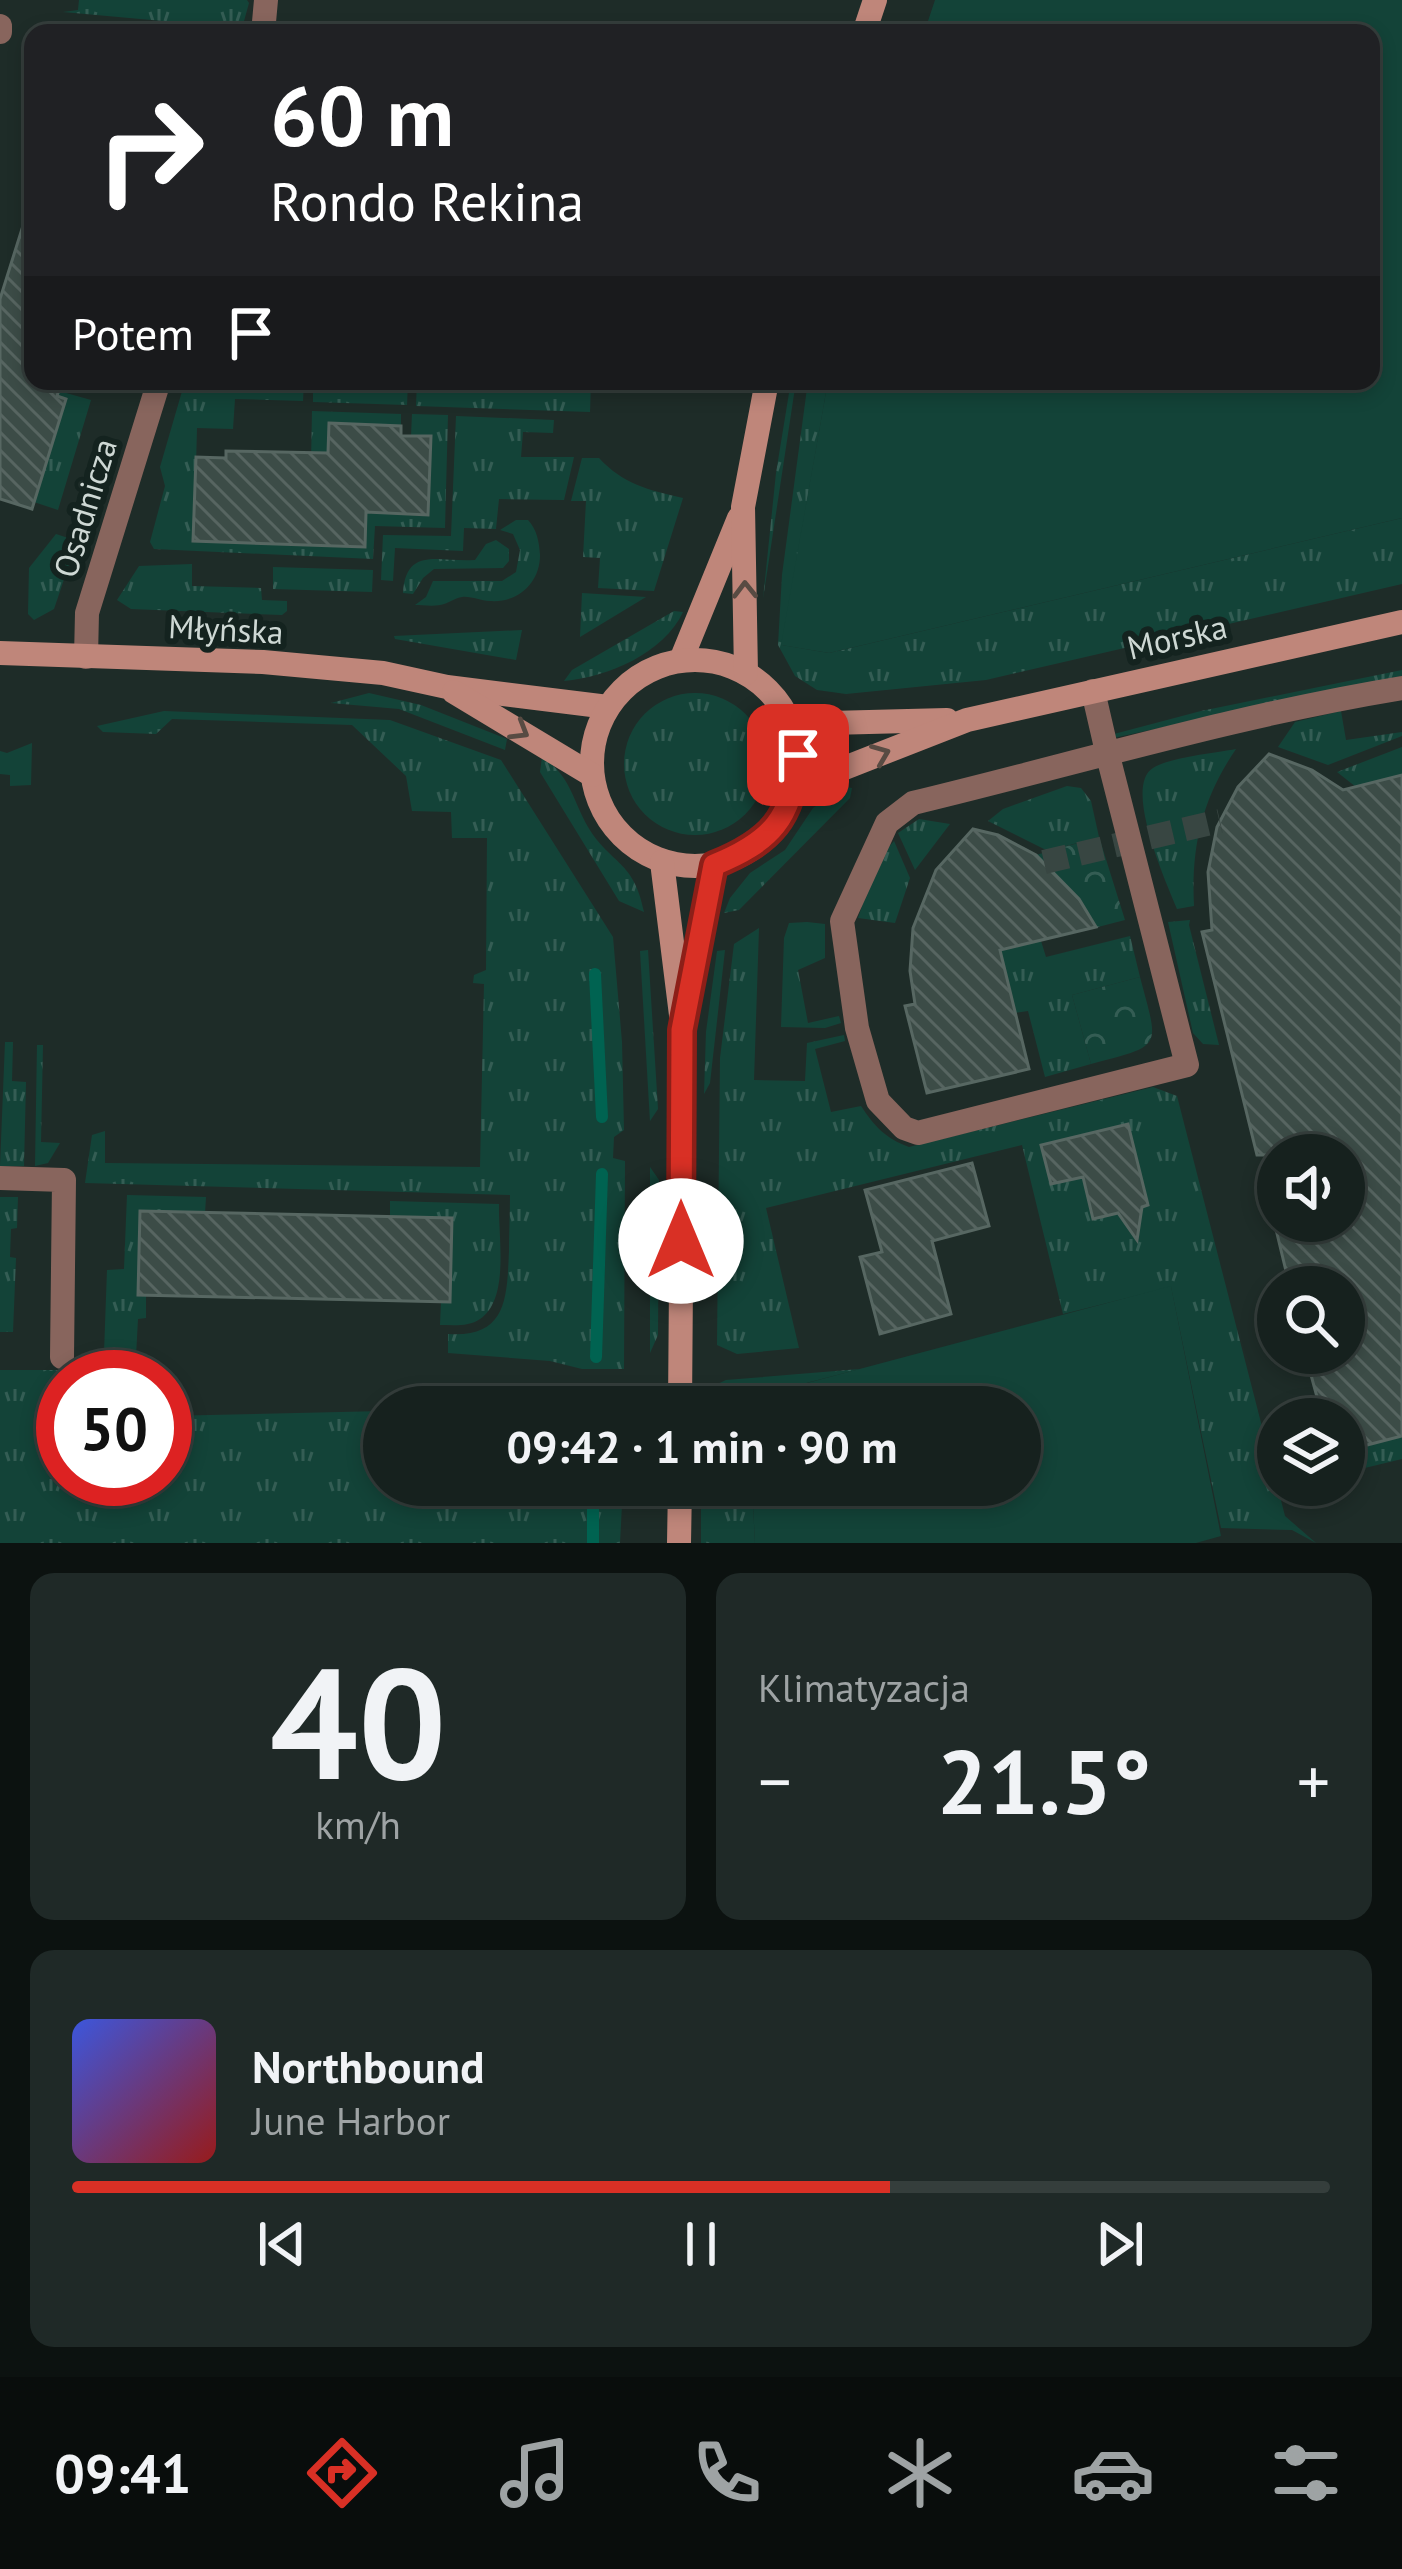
<!DOCTYPE html>
<html lang="pl">
<meta charset="utf-8">
<style>
:root{--surface:#16211e;--page:#1f2927;--text:#f1f3f6;--muted:#9ea3a4;--line:#353e3c;--accent:#d93025}
body{margin:0;font-family:"PT Sans",sans-serif;background:var(--page);color:var(--text);height:100vh;display:flex;flex-direction:column;font-size:45px;white-space:nowrap}
*{box-sizing:border-box;margin:0}
p{font-size:39px;color:var(--muted)}
.icon{flex:none;width:66px;height:66px;fill:none;stroke:currentColor;stroke-width:2;stroke-linecap:round;stroke-linejoin:round}
.map{position:relative;height:1543px;overflow:hidden}
.side{display:flex;flex-direction:column;gap:30px;padding:30px;background:#0c1210;flex:1}
.side>*{flex:none}
.hud{position:absolute;left:24px;top:24px;width:1356px;height:366px;border-radius:24px;box-shadow:0 6px 18px #0003,0 0 0 3px var(--line);background:#202124;color:#fff;overflow:hidden}
.buttons{position:absolute;left:1257px;top:1134px;display:grid;gap:24px}
.buttons a{display:grid;place-items:center;width:108px;height:108px;border-radius:50%;background:var(--surface);box-shadow:0 6px 18px #0003,0 0 0 3px var(--line);font-size:60px}
.speed{position:absolute;left:36px;top:1350px;display:flex;gap:24px;font-size:60px;font-weight:700;text-align:center}
.speed>*{display:grid;place-content:center;width:156px;height:156px;border-radius:50%;background:var(--surface);box-shadow:0 6px 18px #0003,0 0 0 3px var(--line);line-height:1}
.speed .limit{border:18px solid #d22;background:#fff;color:#111}
.pin{position:absolute;display:grid;place-items:center;width:102px;height:102px;color:#fff;margin:-51px;border-radius:24px;box-shadow:0 6px 18px #0006}
.me{position:absolute;width:132px;margin:-66px;rotate:0deg;stroke-linejoin:round;filter:drop-shadow(0 0 9px #0008)}
.turn{display:flex;align-items:center;gap:42px;height:252px;padding:0 48px;font-size:54px}
.turn .icon{width:156px;height:156px;stroke-width:2.5}
.turn b{display:block;font-size:84px;line-height:102px}
.then{display:flex;align-items:center;height:114px;padding:0 48px;background:#0003;gap:24px;font-size:45px}
.big{font-size:90px;font-weight:700;line-height:1.1}
.side .tile{flex:1;display:flex;flex-direction:column;justify-content:center;gap:18px;min-width:0;padding:0 42px;border-radius:24px;background:var(--page)}
.side .dial{align-items:center;gap:0}
.dial b{font-size:156px;line-height:1}
.song{display:flex;align-items:center;gap:36px}
.cover{width:144px;height:144px;border-radius:18px;background:linear-gradient(135deg,hsl(230 70% 55%),hsl(0 70% 35%))}
.played{height:12px;border-radius:6px;background:linear-gradient(90deg,var(--accent) 65%,var(--line) 65%)}
.keys{display:flex;justify-content:space-around;direction:ltr}
.heat{display:flex;justify-content:space-between;align-items:center;font-size:66px;direction:ltr}
.side .tiles{flex:1;display:grid;gap:30px;grid-template-columns:1fr 1fr}
.tile:last-child{grid-column:span 2}
.trip{position:absolute;left:363px;top:1386px;width:678px;height:120px;border-radius:60px;background:var(--surface);box-shadow:0 6px 18px #0003,0 0 0 3px var(--line);font-weight:700;line-height:120px;text-align:center}
.dock{display:flex;height:192px;justify-content:space-around;align-items:center;background:#090d0c;color:var(--muted)}
.dock .icon{width:84px;height:84px}
.dock .current{color:var(--accent)}
.dock b{font-size:54px;color:var(--text)}
.map>svg:first-child{display:block}
</style>
<div class="map">
<svg width="1402" height="1543" viewBox="0 0 1402 1543">
<defs>
<pattern id="grass-tufts" width="24" height="20" patternUnits="userSpaceOnUse" patternTransform="scale(3)"><rect width="24" height="20" fill="#134338"/><path d="M3 7l-1-3M5 7V3M7 7l1-3M15 17l-1-3M17 17v-4M19 17l1-3" fill="none" stroke="#345d54"/></pattern>
<pattern id="park-crowns" width="20" height="18" patternUnits="userSpaceOnUse" patternTransform="scale(3)"><rect width="20" height="18" fill="#134338"/><path d="M2 6a3 3 0 1 1 6 0M12 15a3 3 0 1 1 6 0" fill="none" stroke="#345d54"/></pattern>
<pattern id="building-back-hatch" width="6" height="6" patternUnits="userSpaceOnUse" patternTransform="scale(3)"><rect width="6" height="6" fill="#3c4c47"/><path d="M-1 5l2 2M0 0l6 6M5-1l2 2" fill="none" stroke="#576561"/></pattern>
</defs>
<rect width="100%" height="100%" fill="#1e2c28"/>
<g fill="url(#grass-tufts)">
<polygon points="79,0 247,0 249,3 244,21 229,27 63,12 78,10"/>
<polygon points="185,381 304,381 303,401 235,399 233,429 197,428 194,541 365,547 366,513 428,514 431,437 411,436 412,414 448,415 445,528 375,526 373,559 154,549 150,542 165,486 160,467"/>
<polygon points="313,381 408,381 407,405 313,402"/>
<polygon points="417,381 591,381 590,412 416,406"/>
<polygon points="791,381 796,381 763,599 776,473"/>
<polygon points="808,381 828,381 782,645 829,653 1402,518 1402,584 986,680 846,694 817,690 795,676 778,645 782,575"/>
<polygon points="59,391 91,400 58,510 34,502 66,400 57,396"/>
<polygon points="312,411 401,414 401,426 329,423 328,464 311,463"/>
<polygon points="456,416 554,420 553,433 523,432 521,457 574,457 564,500 499,499 496,529 464,528 463,551 395,548 393,581 381,580 383,535 451,536"/>
<path d="M 582,458 L 599,458 C 623,484 648,490 683,498 L 654,591 L 598,588 L 600,558 L 583,557 L 586,501 L 571,501 Z"/>
<path d="M 516,520 L 528,520 C 537,530 539,541 540,555 C 540,582 519,603 490,601 C 480,601 472,596 462,597 C 455,598 450,602 444,604 C 436,607 423,605 415,605 L 426,597 L 433,581 L 502,581 L 516,572 L 520,550 L 513,534 L 500,530 Z"/>
<polygon points="56,534 77,541 54,609 34,620 28,614 29,568"/>
<path d="M 496,540 L 509,549 L 509,561 L 503,568 L 434,569 L 423,578 L 413,594 L 403,593 C 406,545 441,563 475,560 L 486,544 Z"/>
<polygon points="192,564 192,586 261,588 262,600 287,601 287,611 282,615 131,609 117,600 139,566"/>
<polygon points="273,567 373,570 372,592 273,589"/>
<polygon points="582,593 646,597 580,637"/>
<path d="M 674,611 L 683,612 C 664,653 608,677 564,681 L 572,670 Z"/>
<polygon points="522,630 516,660 395,639 394,636"/>
<polygon points="1402,670 1402,676 1113,738 1114,734 1201,711"/>
<circle cx="695" cy="764" r="71"/>
<polygon points="369,693 421,705 507,739 505,750 399,709 331,703"/>
<path d="M 164,711 L 390,720 L 501,760 L 613,937 L 622,1042 L 624,1130 L 614,1137 L 613,1158 L 625,1161 L 624,1369 L 582,1369 L 550,1361 L 448,1353 L 448,1334 C 507,1338 507,1298 509,1251 C 509,1233 510,1213 510,1195 L 85,1183 L 92,1135 L 105,1131 L 105,1163 L 480,1167 L 484,984 L 473,983 L 474,975 L 486,970 L 487,838 L 452,838 L 451,812 L 412,811 L 406,776 L 352,725 L 172,719 L 156,734 L 103,732 L 97,726 Z"/>
<polygon points="1341,711 1346,740 1402,732 1402,736 1328,765 1278,747 1295,722"/>
<polygon points="32,743 31,785 10,786 10,775 0,774 0,751 7,753"/>
<polygon points="1402,747 1402,775 1377,782 1370,798 1337,772"/>
<path d="M 1236,749 C 1202,799 1191,846 1194,906 L 1177,909 C 1166,882 1123,786 1153,768 C 1171,757 1215,753 1236,749 Z"/>
<path d="M 542,757 C 571,776 572,799 588,827 C 611,865 634,860 644,912 L 619,901 L 540,772 Z"/>
<polygon points="1067,786 1081,788 1091,801 1099,837 1048,851 988,821 1003,809"/>
<polygon points="845,787 852,788 850,798 739,910 724,913 730,898 750,873 785,850 813,808"/>
<polygon points="919,819 950,824 915,870 898,833"/>
<polygon points="894,841 910,878 895,923 858,918 877,861"/>
<polygon points="1190,920 1189,925 1219,1045 1203,1044 1193,1033 1168,922"/>
<polygon points="807,922 825,924 825,958 798,970 808,1023 839,1016 841,1023 825,1028 781,1027 784,938 789,923"/>
<path d="M 759,928 L 754,1080 L 805,1081 L 807,1043 L 844,1035 L 845,1041 L 815,1049 L 831,1112 L 861,1106 C 875,1127 885,1138 909,1147 L 1153,1087 L 1177,1096 L 1285,1516 L 1316,1543 L 1292,1530 L 1221,1528 L 1171,1287 L 1063,1314 L 1022,1145 L 766,1208 L 799,1348 L 737,1354 L 717,1345 L 720,1058 L 734,944 Z"/>
<polygon points="1022,936 1025,944 1041,941 1046,957 1130,936 1140,977 1072,995 1091,1064 1045,1077 1028,1011 1015,1013 987,945"/>
<polygon points="648,950 658,1109 650,1121 640,951"/>
<polygon points="725,950 710,1083 704,1094 706,1032 717,951"/>
<polygon points="5,1042 13,1042 12,1081 26,1082 24,1166 0,1166"/>
<polygon points="37,1045 43,1045 41,1142 60,1143 48,1163 35,1166"/>
<polygon points="650,1167 659,1180 658,1335 650,1353"/>
<polygon points="127,1195 206,1197 205,1213 146,1295 146,1318 138,1319 136,1356 104,1353 107,1270 124,1269"/>
<polygon points="0,1197 18,1197 17,1228 11,1229 10,1257 16,1258 13,1332 0,1332"/>
<path d="M 390,1201 L 499,1204 C 498,1236 510,1299 480,1319 C 469,1327 453,1325 440,1325 L 441,1302 L 450,1301 L 390,1217 Z"/>
<polygon points="860,1369 748,1398 748,1407 702,1407 711,1387 726,1380"/>
<polygon points="0,1370 59,1370 72,1377 63,1377 63,1479 165,1479 165,1416 384,1411 384,1485 623,1485 620,1543 0,1543"/>
<polygon points="1402,1436 1402,1459 1344,1473 1344,1451"/>
<polygon points="701,1485 752,1485 755,1543 701,1543"/>
</g>
<g fill="url(#park-crowns)">
<polygon points="325,21 419,24 419,33 325,33"/>
<polygon points="1099,837 1125,920 1094,928 1079,899 1036,855"/>
<path d="M 1140,977 C 1159,1049 1164,1045 1091,1064 L 1072,995 Z"/>
</g>
<g fill="#134338">
<polygon points="935,0 1402,0 1402,518 829,653 781,645 828,381 1371,381 1371,33 924,33"/>
<polygon points="1171,1286 1221,1536 1196,1543 755,1543 752,1485 1020,1485 1020,1407 748,1407 747,1399"/>
</g>
<g fill="none" stroke-linecap="round" stroke-linejoin="round">
<g stroke="#006351" stroke-width="12">
<polyline points="595,974 602,1117"/>
<polyline points="596,1357 602,1174"/>
<polyline points="595,1407 595,1405"/>
<polyline points="593,1543 593,1485"/>
</g>
</g>
<g fill="url(#building-back-hatch)" stroke="#576762" stroke-width="3">
<polygon points="26,216 33,218 33,381 62,381 57,396 66,399 32,509 0,499 0,299"/>
<polygon points="329,423 401,426 401,436 431,436 428,515 366,512 365,547 193,541 196,457 226,458 226,451 328,453"/>
<polygon points="1269,754 1312,770 1343,790 1402,775 1402,1436 1344,1451 1344,1419 1323,1419 1305,1353 1344,1353 1344,1287 1299,1287 1295,1269 1286,1271 1274,1221 1344,1221 1344,1155 1257,1155 1202,932 1212,930 1208,872 1217,827 1238,787"/>
<polygon points="973,829 998,835 1036,855 1079,899 1096,927 1000,950 1029,1069 927,1093 905,1006 915,1004 910,971 913,928 936,870"/>
<polygon points="1128,1124 1148,1205 1142,1207 1137,1240 1118,1213 1093,1219 1083,1177 1051,1184 1041,1145"/>
<polygon points="972,1163 989,1226 932,1241 951,1314 880,1334 860,1257 882,1252 865,1190"/>
<polygon points="140,1211 452,1218 450,1302 138,1295"/>
</g>
<g fill="none" stroke-linecap="round" stroke-linejoin="round">
<polyline stroke="#384642" stroke-width="24" stroke-dasharray="24 12" stroke-linecap="butt" points="1044,862 1220,821"/>
<g stroke="#88655d" stroke-width="24">
<polyline points="0,32 0,26"/>
<polyline points="263,33 266,0"/>
<polyline points="86,657 87,613 159,381"/>
<path d="M 1093,691 L 1108,756 L 1187,1065 L 918,1133 L 904,1128 L 878,1101 L 857,1028 L 842,921 L 887,823 L 913,803 C 1075,764 1237,715 1402,688"/>
<polyline points="0,1178 64,1180 62,1357"/>
</g>
<g stroke="#bf867a" stroke-width="24">
<polyline points="864,33 875,0"/>
<polyline points="0,653 263,662 383,673 447,687 608,707"/>
<polyline points="681,660 739,518"/>
<circle cx="695" cy="763" r="103"/>
<polyline points="746,673 743,507 767,381"/>
<polyline points="454,692 592,775"/>
<polyline points="791,724 947,720"/>
<polyline points="796,787 967,720 1402,622"/>
<polyline points="662,862 683,1031 680,1407"/>
<polyline points="688,1004 714,865"/>
<polyline points="679,1543 680,1485"/>
</g>
</g>
<defs><path id="oneway-chevron" d="M-2-3.5L2.5 0L-2 3.5" fill="none" stroke-width="1.6" stroke-linecap="round" stroke-linejoin="round" transform="scale(3)"/></defs>
<g stroke="#584b43">
<use href="#oneway-chevron" transform="translate(745 590) rotate(-91)"/>
<use href="#oneway-chevron" transform="translate(520 731) rotate(31)"/>
<use href="#oneway-chevron" transform="translate(881 754) rotate(-22)"/>
</g>
<g fill="none" stroke-linecap="round" stroke-linejoin="round">
<g stroke="#8d1f18" stroke-width="30">
<path id="route" d="M 681,1241 L 682,1030 L 714,865 C 771,842 793,818 798,755"/>
</g>
<use href="#route" stroke="#d93025" stroke-width="21"/>
</g>
<g text-anchor="middle" stroke-width="12" stroke-linejoin="round" paint-order="stroke">
<g font-size="33" fill="#ced8d4" stroke="#14231f">
<text transform="translate(85 508) rotate(-73)" y="12">Osadnicza</text>
<text transform="translate(226 629) rotate(3)" y="12">Młyńska</text>
<text transform="translate(1177 637) rotate(-13)" y="12">Morska</text>
</g>
</g>
</svg>
<div class="buttons">
<a><svg class="icon" aria-label="sound" viewBox="0 0 24 24"><path d="M4 9h4l5-4v14l-5-4H4zM17 9q2 3 0 6"/></svg></a>
<a><svg class="icon" aria-label="search" viewBox="0 0 24 24"><circle cx="10" cy="10" r="6"/><path d="M15 15l6 6"/></svg></a>
<a><svg class="icon" aria-label="layers" viewBox="0 0 24 24"><path d="M12 4l9 5-9 5-9-5zM3 14l9 5 9-5"/></svg></a>
</div>
<div class="speed"><div class="limit">50</div></div>
<div class="pin" style="left:798px;top:755px;background:#d93025"><svg class="icon" aria-label="arrive" viewBox="0 0 24 24"><path d="M6 21V4h12l-3 4 3 4H6"/></svg></div>
<svg class="me" style="left:681px;top:1241px" viewBox="-20 -20 40 40"><circle r="19" fill="#fff"/><path d="M0-13L10 11 0 6-10 11z" fill="#d93025"/></svg>
<div class="trip">09:42 · 1 min · 90 m</div>
<div class="hud">
<div class="turn"><svg class="icon" aria-label="right" viewBox="0 0 24 24"><path d="M7 20v-9h11M14 6l5 5-5 5"/></svg><div><b>60 m</b>Rondo Rekina</div></div>
<div class="then">Potem<svg class="icon" aria-label="arrive" viewBox="0 0 24 24"><path d="M6 21V4h12l-3 4 3 4H6"/></svg></div>
</div>
</div>
<section class="side">
<div class="tiles">
<div class="tile dial"><b>40</b><p>km/h</p></div>
<div class="tile"><p>Klimatyzacja</p>
<div class="heat"><a>−</a><b class="big">21.5°</b><a>+</a></div>
</div>
<div class="tile">
<div class="song"><i class="cover"></i><div><b>Northbound</b><p>June Harbor</p></div></div>
<div class="played"></div>
<div class="keys"><svg class="icon" aria-label="previous" viewBox="0 0 24 24"><path d="M18 5L8 12l10 7zM5 5v14"/></svg><svg class="icon" aria-label="pause" viewBox="0 0 24 24"><path d="M8 5v14M16 5v14"/></svg><svg class="icon" aria-label="next" viewBox="0 0 24 24"><path d="M6 5l10 7-10 7zM19 5v14"/></svg></div>
</div>
</div>
</section>
<nav class="dock">
<b>09:41</b>
<svg class="icon current" aria-label="directions" viewBox="0 0 24 24"><path d="M12 3l9 9-9 9-9-9zM9 14v-3h6M13 9l2 2-2 2"/></svg>
<svg class="icon" aria-label="music" viewBox="0 0 24 24"><path d="M9 18V5l10-2v13"/><circle cx="6" cy="18" r="3"/><circle cx="16" cy="16" r="3"/></svg>
<svg class="icon" aria-label="phone" viewBox="0 0 24 24"><path d="M5 4h4l2 5-3 2q2 4 5 5l2-3 5 2v4C11 20 4 13 5 4z"/></svg>
<svg class="icon" aria-label="climate" viewBox="0 0 24 24"><path d="M12 3v18M4 7l16 10M4 17L20 7"/></svg>
<svg class="icon" aria-label="car" viewBox="0 0 24 24"><path d="M5 17H2v-5l4-1 3-4h7l3 4 3 1v5h-3M9 17h6M6 11h13"/><circle cx="7" cy="17" r="2"/><circle cx="17" cy="17" r="2"/></svg>
<svg class="icon" aria-label="filters" viewBox="0 0 24 24"><path d="M4 7h16M4 17h16"/><circle cx="9" cy="7" r="2"/><circle cx="15" cy="17" r="2"/></svg>
</nav>
